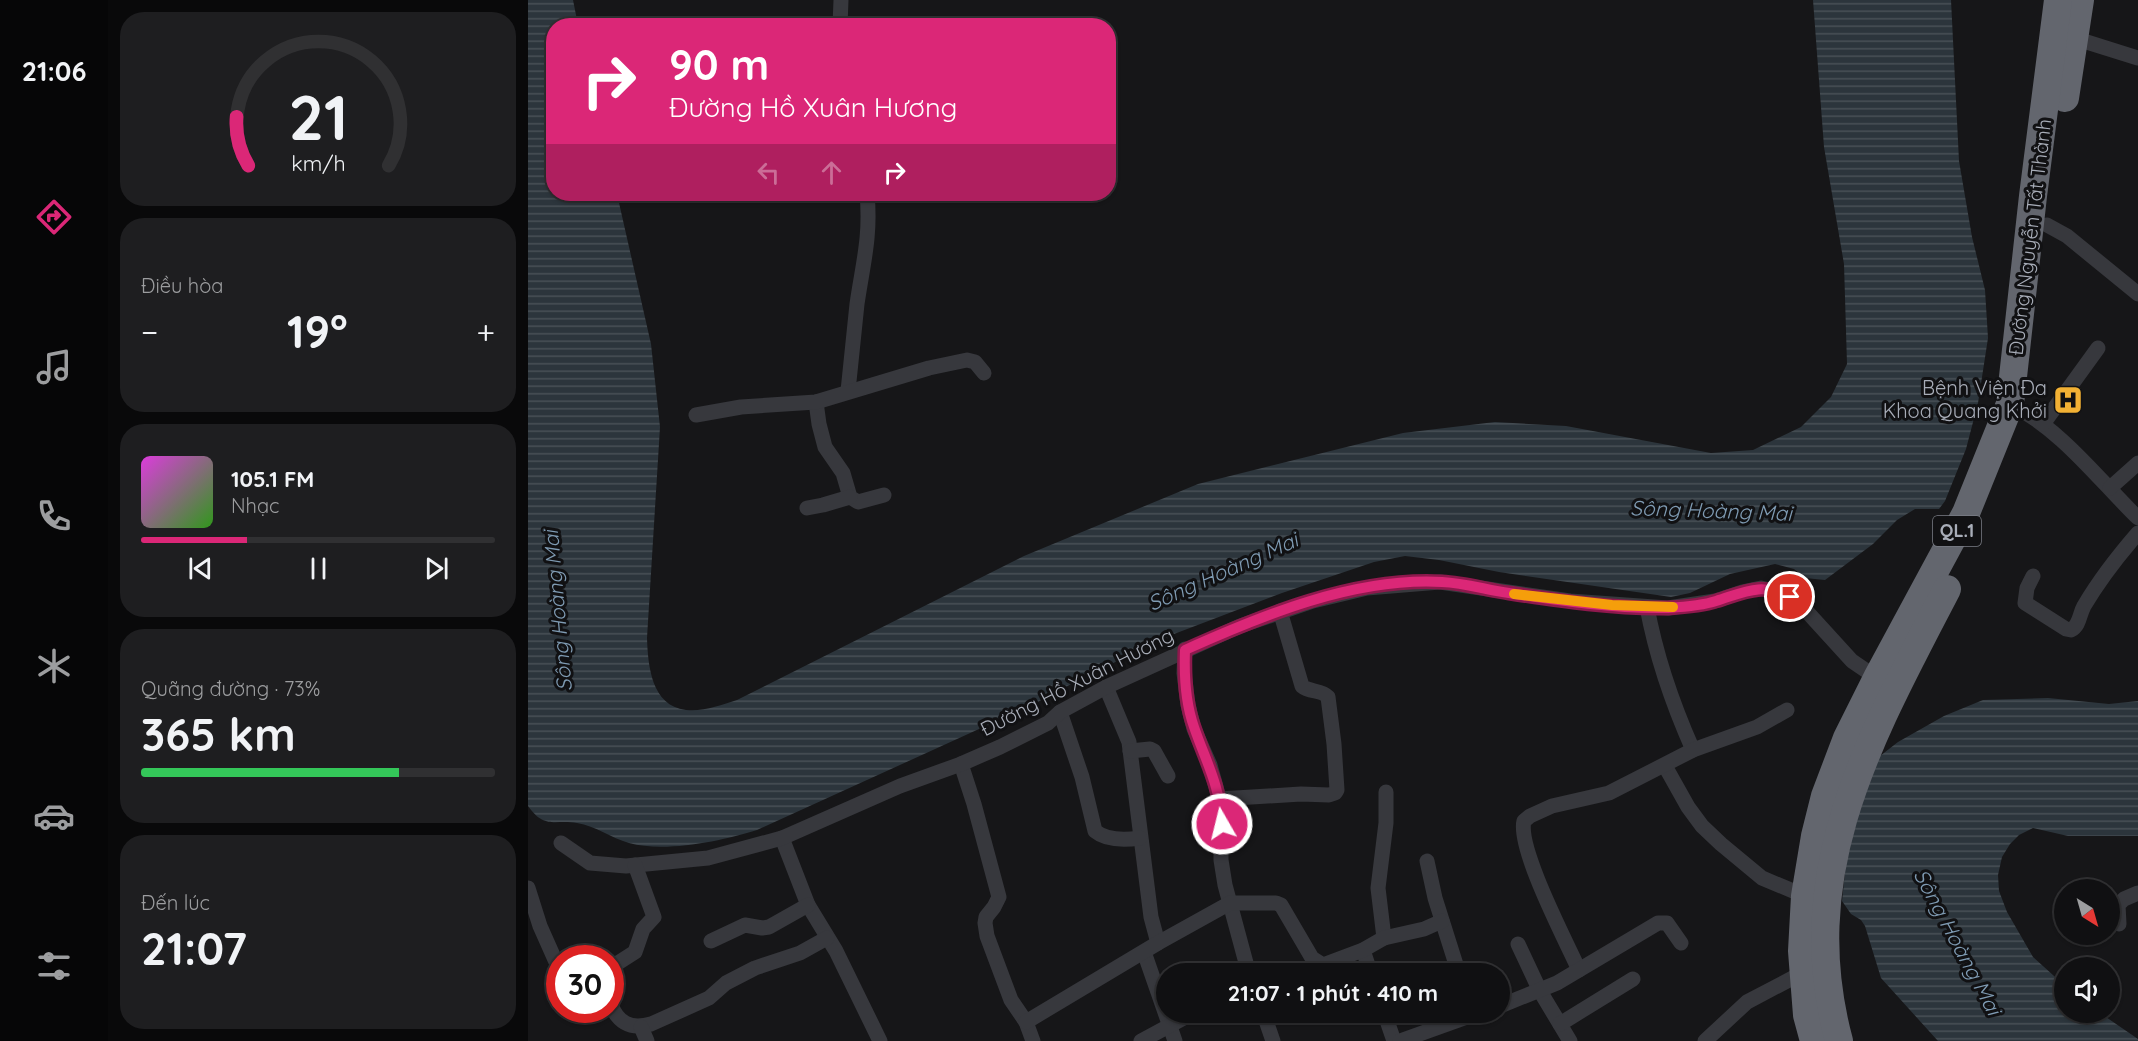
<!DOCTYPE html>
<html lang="vi">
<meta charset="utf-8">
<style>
:root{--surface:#101012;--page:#1e1e20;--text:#f1f3f6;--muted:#9c9d9f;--line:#303032;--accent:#db2777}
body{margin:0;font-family:Quicksand,sans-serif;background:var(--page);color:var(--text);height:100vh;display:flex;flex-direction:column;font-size:22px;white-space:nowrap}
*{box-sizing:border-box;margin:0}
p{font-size:20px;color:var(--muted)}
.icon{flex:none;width:33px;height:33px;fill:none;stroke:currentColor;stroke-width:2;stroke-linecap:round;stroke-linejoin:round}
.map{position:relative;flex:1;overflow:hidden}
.panel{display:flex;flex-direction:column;gap:12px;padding:12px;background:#09090a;width:420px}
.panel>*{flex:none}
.guide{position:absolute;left:18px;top:18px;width:570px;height:183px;border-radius:24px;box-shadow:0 2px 4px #0004,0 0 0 2px var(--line);background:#db2777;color:#fff;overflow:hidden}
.needle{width:39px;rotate:143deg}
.tools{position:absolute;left:1526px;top:879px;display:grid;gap:12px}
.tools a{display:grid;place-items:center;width:66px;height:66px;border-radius:50%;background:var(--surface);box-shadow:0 2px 4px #0004,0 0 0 2px var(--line);font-size:30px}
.speed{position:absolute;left:18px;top:945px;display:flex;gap:12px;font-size:30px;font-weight:700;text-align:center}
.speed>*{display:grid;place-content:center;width:78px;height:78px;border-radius:50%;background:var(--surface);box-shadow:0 2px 4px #0004,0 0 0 2px var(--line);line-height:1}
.speed .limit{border:9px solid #d22;background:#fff;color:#111}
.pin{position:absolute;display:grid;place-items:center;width:51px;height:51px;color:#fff;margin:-26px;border:3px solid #fff;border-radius:50%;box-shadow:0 2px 6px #0007}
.me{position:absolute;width:66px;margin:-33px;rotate:352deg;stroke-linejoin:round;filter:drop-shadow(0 0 4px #0008)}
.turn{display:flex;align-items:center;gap:21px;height:126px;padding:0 24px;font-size:27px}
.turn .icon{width:78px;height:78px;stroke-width:2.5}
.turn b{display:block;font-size:42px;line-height:51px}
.lanes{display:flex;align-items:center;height:57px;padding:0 24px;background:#0003;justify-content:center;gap:30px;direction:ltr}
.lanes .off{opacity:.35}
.big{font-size:45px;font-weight:700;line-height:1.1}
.panel .tile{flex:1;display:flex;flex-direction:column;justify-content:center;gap:9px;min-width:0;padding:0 21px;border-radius:24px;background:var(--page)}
.panel .dial{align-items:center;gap:0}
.dial svg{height:156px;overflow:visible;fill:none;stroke:var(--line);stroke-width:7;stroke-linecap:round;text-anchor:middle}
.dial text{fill:var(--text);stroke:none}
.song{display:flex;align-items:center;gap:18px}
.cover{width:72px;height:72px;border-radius:9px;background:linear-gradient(135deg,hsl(300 70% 55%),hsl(110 70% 35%))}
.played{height:6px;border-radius:3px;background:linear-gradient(90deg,var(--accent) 30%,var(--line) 30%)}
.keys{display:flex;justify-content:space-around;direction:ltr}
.heat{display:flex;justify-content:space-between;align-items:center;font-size:33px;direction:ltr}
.charge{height:9px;border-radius:4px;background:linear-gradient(90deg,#34c759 73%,var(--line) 0)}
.trip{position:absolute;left:628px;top:963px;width:354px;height:60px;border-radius:30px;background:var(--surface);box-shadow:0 2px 4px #0004,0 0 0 2px var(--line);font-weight:700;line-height:60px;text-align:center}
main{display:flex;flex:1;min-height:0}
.tabs{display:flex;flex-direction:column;width:108px;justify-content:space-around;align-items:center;background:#060607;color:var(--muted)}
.tabs .icon{width:42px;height:42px}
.tabs .selected{color:var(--accent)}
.tabs b{font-size:27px;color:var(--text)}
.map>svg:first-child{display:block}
</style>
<main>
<nav class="tabs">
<b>21:06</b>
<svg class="icon selected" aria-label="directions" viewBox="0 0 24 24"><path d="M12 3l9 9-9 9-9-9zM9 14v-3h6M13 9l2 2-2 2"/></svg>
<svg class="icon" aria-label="music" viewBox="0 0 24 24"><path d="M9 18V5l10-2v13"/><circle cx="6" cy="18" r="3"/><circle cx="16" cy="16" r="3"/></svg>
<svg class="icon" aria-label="phone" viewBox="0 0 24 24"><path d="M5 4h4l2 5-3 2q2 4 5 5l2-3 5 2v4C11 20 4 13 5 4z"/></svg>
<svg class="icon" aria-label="climate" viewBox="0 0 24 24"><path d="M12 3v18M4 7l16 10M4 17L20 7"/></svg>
<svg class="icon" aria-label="car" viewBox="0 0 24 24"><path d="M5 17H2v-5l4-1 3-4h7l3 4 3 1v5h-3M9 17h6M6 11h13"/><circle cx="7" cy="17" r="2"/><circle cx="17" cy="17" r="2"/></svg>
<svg class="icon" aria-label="filters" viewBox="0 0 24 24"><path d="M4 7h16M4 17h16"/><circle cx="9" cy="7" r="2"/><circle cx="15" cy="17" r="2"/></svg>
</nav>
<section class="panel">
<div class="tile dial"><svg viewBox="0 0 100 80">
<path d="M14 69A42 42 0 1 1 86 69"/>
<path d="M14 69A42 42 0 0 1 8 44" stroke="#db2777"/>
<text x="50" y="56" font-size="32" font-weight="700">21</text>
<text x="50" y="72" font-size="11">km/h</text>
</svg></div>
<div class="tile"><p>Điều hòa</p>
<div class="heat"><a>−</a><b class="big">19°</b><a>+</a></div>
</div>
<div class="tile">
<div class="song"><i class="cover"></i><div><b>105.1 FM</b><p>Nhạc</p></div></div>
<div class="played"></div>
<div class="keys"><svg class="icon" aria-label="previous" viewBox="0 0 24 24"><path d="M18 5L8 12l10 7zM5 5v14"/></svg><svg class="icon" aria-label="pause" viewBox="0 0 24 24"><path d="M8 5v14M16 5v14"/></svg><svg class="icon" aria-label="next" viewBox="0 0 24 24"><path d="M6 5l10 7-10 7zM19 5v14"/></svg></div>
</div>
<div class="tile"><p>Quãng đường · 73%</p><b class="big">365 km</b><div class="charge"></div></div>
<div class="tile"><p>Đến lúc</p><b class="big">21:07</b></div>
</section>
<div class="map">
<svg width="1610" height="1041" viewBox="0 0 1610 1041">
<defs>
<pattern id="water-rules" width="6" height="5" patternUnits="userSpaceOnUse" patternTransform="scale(1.5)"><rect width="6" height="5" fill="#2c353c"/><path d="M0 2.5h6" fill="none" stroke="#485056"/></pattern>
</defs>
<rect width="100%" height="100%" fill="#161618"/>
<g fill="url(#water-rules)">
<path d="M 0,0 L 45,0 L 50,25 L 26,26 L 26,194 L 89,194 L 123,344 L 132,427 L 119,638 C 120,665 123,706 158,710 C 175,712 193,705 209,700 L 496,556 L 670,484 L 875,433 L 967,422 L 1038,426 L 1183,453 L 1225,450 L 1273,427 L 1303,397 L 1319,364 L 1316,264 L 1296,147 L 1285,0 L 1423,0 L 1431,161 L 1444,237 L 1457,290 L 1460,338 L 1450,403 L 1438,449 L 1417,501 L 1411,509 L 1387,509 L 1369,520 L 1345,544 L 1297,580 L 1277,578 L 1266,569 L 1247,564 L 1202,574 L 1162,593 L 1143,597 L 971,572 L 911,560 L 877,556 L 846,562 L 754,593 L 646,634 L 560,675 L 506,704 L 229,830 C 194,841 137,853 101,843 C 83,838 68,826 49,823 C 27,819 17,830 0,806 Z"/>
<polygon points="1520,698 1581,704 1610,701 1610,836 1540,836 1505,828 1491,835 1482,844 1474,857 1470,875 1471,891 1479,912 1505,957 1536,985 1536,1012 1572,1013 1610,1039 1610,1041 1410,1041 1353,978 1337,926 1333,920 1323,914 1314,901 1325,798 1352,756 1370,742 1416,716 1455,700"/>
</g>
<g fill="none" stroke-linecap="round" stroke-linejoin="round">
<g stroke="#37383d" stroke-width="15">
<polyline points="312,26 313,0"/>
<polyline points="1546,38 1610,58"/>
<polyline points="1519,225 1539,236 1610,294"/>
<path d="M 320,391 C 323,362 326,333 329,304 C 335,263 343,236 339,194"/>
<polyline points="288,402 291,424 297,447 315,473 322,497 330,502 356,495"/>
<path d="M 1482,404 C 1533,429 1570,479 1610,518"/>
<polyline points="168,415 213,407 288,402 401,368 439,360 447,362 456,373"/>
<polyline points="1515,424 1570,348"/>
<polyline points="1582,488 1610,463"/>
<polyline points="279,508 295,505 322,497"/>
<path d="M 1505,576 L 1499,588 L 1497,603 L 1538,629 L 1543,630 C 1552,625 1551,615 1556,606 C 1572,579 1590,556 1610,533"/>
<path d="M 1119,607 C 1128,656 1145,705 1165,750"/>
<polyline points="657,649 656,673 660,705 666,729 682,765 693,805 693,860 697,885 721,974"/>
<polyline points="578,687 601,742 623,917 630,943"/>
<path d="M 532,712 L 554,777 L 567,831 C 579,841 598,840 612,838"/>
<polyline points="602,751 622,749 626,751 640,776"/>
<polyline points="433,764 446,804 471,897 466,907 458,917 457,923 459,936 483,1000 498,1022 505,1041"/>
<polyline points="1137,766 1160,807 1174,826 1193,844 1234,878 1277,896"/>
<path d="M 691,799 L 773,794 L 801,795 L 807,793 L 809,790 L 806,744 L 800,697 C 793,689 782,693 774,686 L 752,611"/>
<polyline points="254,838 280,905 308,951 352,1041"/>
<polyline points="33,843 62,863 98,866 180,858 254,838 372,786 433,764 472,747 520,723 532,712 578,687 712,626 785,601 839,588 912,582 1042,601 1140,608 1187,601 1214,592 1233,588 1255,593 1272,604 1324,661 1349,678"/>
<polyline points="899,861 907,898 931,974"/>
<polyline points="0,888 12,926 32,971"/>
<polyline points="1591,924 1590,905 1596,899 1610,893"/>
<polyline points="856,938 850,888 858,823 858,792"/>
<polyline points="183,941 217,925 234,928 241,927 280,905"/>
<polyline points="990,944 1012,991 1042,1041"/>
<polyline points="835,950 843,974"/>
<polyline points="616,952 647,1041"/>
<polyline points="82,968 107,952 115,929 126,917 107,865"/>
<path d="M 1051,970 C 1038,941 989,848 996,821 L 1002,816 L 1024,806 L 1081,793 L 1165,750 L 1229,727 L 1259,710"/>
<path d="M 82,1003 C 90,1023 102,1030 123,1024 L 181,998 L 198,983 L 227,968 L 272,953 L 299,938"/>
<polyline points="972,1006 1029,983 1130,923 1139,923 1153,943"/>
<polyline points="735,1012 745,1041"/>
<polyline points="856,1012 866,1041"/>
<polyline points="498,1022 630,943 702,903 748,903 753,905 784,958 795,965 835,950 856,938 896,929 914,921"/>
<polyline points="1032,1024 1105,979"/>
<polyline points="113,1027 119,1041"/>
<polyline points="613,1041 667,1012"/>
<polyline points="872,1041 953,1012"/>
<polyline points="1177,1041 1219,1002 1276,972"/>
</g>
<g stroke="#63666e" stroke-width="28">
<polyline points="1537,98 1552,0"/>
<polyline points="1286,1041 1279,1015 1274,951 1277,896 1287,836 1297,796 1319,738 1349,678 1438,513 1482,404 1505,196 1530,0"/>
<path d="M 1311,1041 C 1265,870 1343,736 1419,589"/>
</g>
</g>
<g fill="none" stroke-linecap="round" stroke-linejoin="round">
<g stroke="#8e194d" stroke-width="15">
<path id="route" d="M 694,824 C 692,785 678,762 666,727 C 657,702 656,676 657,650 C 735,615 827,577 914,582 C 937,583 959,590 981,593 C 1033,601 1087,609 1139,608 C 1155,607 1173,606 1188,601 C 1217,592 1233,582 1262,597"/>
</g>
<use href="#route" stroke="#db2777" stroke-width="10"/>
<polyline stroke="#f59e0b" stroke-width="10" points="986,594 1084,605 1145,607"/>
</g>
<defs>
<g id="hospital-square" transform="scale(1.5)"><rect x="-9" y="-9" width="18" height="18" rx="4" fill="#f2b134" stroke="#111113"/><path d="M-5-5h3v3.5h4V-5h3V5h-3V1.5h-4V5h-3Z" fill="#111"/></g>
</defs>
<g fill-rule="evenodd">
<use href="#hospital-square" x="1540" y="400"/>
</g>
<g text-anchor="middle" stroke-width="6" stroke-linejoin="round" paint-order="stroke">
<rect fill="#111113" stroke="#7b7e86" stroke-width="1.5" x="1405" y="516" width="48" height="30" rx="4.5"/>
<g font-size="18" font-weight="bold" fill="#a8adb8">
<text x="1429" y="537">QL.1</text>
</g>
<g font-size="20" fill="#a8adb8" stroke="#111113">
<text transform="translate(1502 237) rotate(-83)" y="7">Đường Nguyễn Tất Thành</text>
<text transform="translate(549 682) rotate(-27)" y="7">Đường Hồ Xuân Hương</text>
</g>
<g font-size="20" fill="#a8adb8" stroke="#111113" text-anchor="end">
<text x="1519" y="395">Bệnh Viện Đa<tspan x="1519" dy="23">Khoa Quang Khởi</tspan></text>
</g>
<g font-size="21" font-style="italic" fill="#7f9bb3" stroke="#111113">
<text transform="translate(1183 511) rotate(2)" y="7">Sông Hoàng Mai</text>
<text transform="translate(695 572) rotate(-24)" y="7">Sông Hoàng Mai</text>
<text transform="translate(30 611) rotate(-95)" y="7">Sông Hoàng Mai</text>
<text transform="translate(1429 942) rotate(62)" y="7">Sông Hoàng Mai</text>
</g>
</g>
</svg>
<div class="tools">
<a><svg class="needle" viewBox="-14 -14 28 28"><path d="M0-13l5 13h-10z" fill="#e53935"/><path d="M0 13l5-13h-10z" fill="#9c9d9f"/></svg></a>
<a><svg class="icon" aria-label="sound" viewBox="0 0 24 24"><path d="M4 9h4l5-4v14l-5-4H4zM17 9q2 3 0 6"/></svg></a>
</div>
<div class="speed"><div class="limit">30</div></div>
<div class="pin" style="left:1262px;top:597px;background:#d93025"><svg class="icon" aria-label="arrive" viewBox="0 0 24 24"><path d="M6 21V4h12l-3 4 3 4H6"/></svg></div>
<svg class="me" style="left:694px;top:824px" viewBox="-20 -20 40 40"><circle r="17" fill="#db2777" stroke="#fff" stroke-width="3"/><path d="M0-11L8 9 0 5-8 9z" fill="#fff"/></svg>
<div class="trip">21:07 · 1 phút · 410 m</div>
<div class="guide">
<div class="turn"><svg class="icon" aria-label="right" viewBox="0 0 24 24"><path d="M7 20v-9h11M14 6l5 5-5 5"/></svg><div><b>90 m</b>Đường Hồ Xuân Hương</div></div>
<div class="lanes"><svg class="icon off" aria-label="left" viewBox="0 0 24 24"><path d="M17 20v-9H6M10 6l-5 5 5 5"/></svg><svg class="icon off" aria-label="ahead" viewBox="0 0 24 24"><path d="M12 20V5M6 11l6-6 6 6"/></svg><svg class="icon" aria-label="right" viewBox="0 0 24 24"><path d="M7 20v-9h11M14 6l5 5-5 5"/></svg></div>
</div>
</div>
</main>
